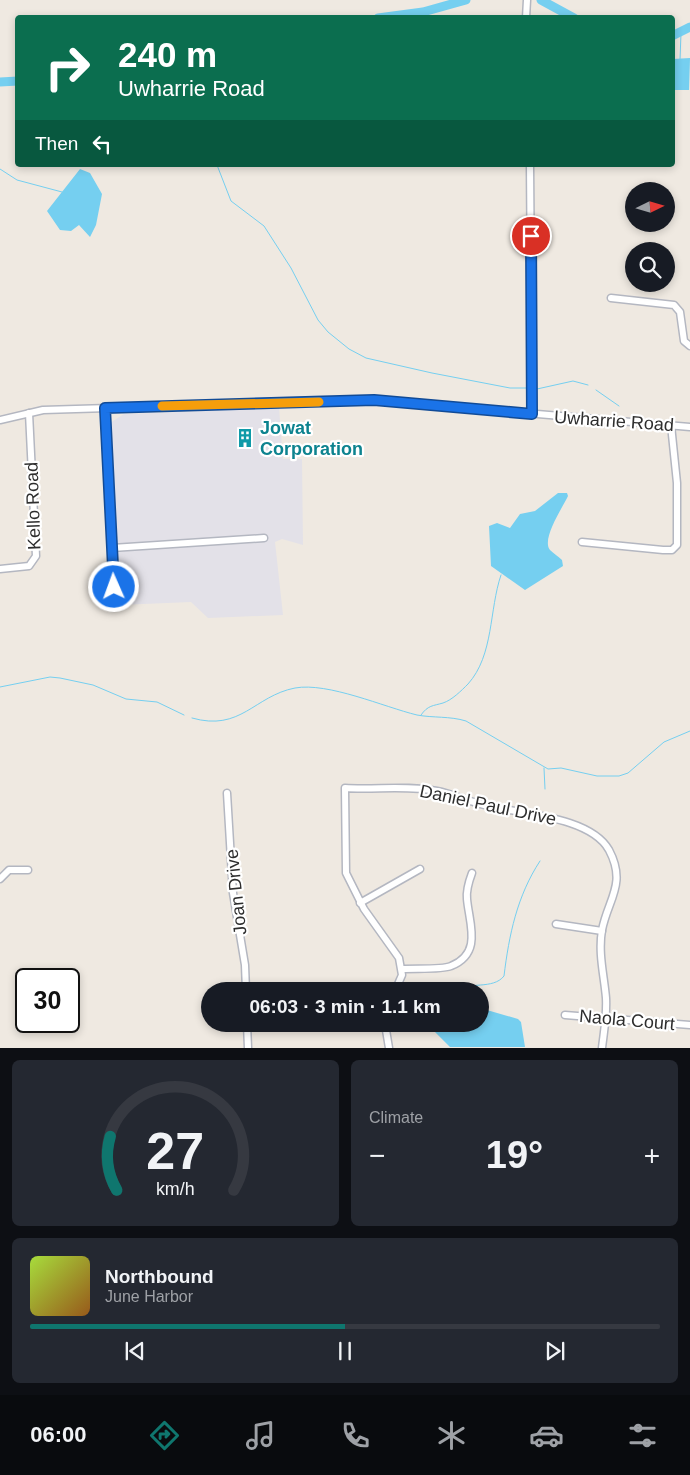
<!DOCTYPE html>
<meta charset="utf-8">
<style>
:root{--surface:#171b24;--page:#242831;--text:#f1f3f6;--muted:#9ea1a6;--line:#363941;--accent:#0f766e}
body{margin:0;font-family:Helvetica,sans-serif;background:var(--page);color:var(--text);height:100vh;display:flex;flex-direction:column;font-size:19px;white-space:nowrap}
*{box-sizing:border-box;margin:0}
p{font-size:16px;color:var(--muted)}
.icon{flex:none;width:28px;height:28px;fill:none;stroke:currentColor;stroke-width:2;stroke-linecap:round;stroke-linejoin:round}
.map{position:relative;height:1048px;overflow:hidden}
.details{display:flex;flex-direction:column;gap:12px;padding:12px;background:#0d0f14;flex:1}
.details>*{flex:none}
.guide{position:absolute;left:15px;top:15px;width:660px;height:152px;border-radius:5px;box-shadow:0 2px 8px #0003;background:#0b6e4f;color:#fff;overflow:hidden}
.needle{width:32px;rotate:85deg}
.fabs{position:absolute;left:625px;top:182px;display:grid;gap:10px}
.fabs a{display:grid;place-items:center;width:50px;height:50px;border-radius:50%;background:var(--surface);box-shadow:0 2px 8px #0003;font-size:25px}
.speed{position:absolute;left:15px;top:968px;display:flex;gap:10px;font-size:25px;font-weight:700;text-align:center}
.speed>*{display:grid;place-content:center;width:65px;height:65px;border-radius:50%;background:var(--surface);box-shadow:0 2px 8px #0003;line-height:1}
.speed .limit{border:2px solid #111;border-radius:8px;background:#fff;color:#111}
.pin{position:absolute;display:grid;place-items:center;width:42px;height:42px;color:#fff;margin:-21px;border:2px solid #fff;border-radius:50%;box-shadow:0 1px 5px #0007}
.me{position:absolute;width:55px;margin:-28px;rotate:358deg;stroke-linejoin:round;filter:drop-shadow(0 0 4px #0008)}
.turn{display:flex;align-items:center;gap:18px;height:105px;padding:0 20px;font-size:22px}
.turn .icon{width:65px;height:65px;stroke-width:2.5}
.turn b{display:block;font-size:35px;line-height:42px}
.then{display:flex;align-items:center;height:48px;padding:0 20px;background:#0003;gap:10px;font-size:19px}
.big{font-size:38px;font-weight:700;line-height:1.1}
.details .tile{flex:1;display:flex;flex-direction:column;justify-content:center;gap:8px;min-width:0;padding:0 18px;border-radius:8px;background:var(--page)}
.details .dial{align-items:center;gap:0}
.dial svg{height:130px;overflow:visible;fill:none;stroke:var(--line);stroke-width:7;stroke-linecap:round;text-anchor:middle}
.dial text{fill:var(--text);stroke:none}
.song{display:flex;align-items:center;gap:15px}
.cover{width:60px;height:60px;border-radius:8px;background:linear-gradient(135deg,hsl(80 70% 55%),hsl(30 70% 35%))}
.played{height:5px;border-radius:2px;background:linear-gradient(90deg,var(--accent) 50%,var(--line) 50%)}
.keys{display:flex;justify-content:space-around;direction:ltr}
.heat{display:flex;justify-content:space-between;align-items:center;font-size:28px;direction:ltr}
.details .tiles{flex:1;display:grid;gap:12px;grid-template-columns:1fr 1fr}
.tile:last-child{grid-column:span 2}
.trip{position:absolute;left:201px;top:982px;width:288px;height:50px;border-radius:25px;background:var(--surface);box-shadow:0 2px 8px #0003;font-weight:700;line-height:50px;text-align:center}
.tabs{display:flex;height:80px;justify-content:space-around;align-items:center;background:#090b0e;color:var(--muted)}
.tabs .icon{width:35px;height:35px}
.tabs .current{color:var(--accent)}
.tabs b{font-size:22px;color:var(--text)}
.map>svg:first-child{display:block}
</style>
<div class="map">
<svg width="690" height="1048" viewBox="0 0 690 1048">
<rect width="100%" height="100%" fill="#efe9e1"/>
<polygon fill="#e3e1e8" points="279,408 283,459 302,459 303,545 282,539 275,542 283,615 208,618 191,602 119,605 110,423 124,414"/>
<g fill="#75cff0">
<polygon points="690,58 689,90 673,90 673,59"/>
<polygon points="80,169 90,173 102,194 96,225 90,237 79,225 71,231 60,230 47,211"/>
<path d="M 558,493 L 567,493 L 568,496 C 563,507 541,539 550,550 C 553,553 558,556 562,560 L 563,566 L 525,590 L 491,566 L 489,526 L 497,523 L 510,528 L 520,514 L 535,511 Z"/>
<polygon points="480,1008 518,1019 521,1022 525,1047 450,1047 435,1032 432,1024 480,1024"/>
</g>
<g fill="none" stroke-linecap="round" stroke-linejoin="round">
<g stroke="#75cff0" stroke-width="1">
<polyline points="680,60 681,33"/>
<polyline points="217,165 231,201 264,226 291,268 318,320 328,332 349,349 366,358 432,373 510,388 526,388"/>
<polyline points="0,169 17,180 62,192"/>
<polyline points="537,389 573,381 588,385"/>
<polyline points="596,390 619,406"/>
<polyline points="0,687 50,677 60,678 93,685 126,699 157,702 184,715"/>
<path d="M 421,715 C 428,705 433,706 443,703 C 452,700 461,691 468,684 C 494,655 489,610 501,575"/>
<path d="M 192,718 C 241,732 254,696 295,688 C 328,682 384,707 417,715 C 433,718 450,716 466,721 L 548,769 L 561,768 L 597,776 L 619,776 L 628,773 L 664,742 L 690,731"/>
<polyline points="544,768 545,789"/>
<path d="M 454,991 C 469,981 493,990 504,976 C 509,935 517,896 540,861"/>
</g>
<g stroke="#75cff0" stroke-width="9">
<polyline points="541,0 574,18"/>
<polyline points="378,18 423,12 466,0"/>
<polyline points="672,36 690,27"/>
<polyline points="0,82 18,81"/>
</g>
<g stroke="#b4b7c1" stroke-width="9">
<g id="minor">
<polyline points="526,18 527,0"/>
<polyline points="530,165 532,414"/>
<polyline points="611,298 674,305 680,312 684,341 690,346"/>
<polyline points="105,408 114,587"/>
<polyline points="0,420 43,410 374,400 690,427"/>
<polyline points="582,542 663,550 672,550 677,545 677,483 671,425"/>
<polyline points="112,548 264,538"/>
<polyline points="0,569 29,566 36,556 29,413"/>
<polyline points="227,793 233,893 245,965 246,991"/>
<polyline points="0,879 9,870 28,870"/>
<polyline points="360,903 420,869"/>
<polyline points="556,924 602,931"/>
<path d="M 402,969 C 414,968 442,970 451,966 C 483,953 469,923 467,899 C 466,890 469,881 472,873"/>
<path d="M 395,991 L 402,975 L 399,958 L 364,909 L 346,873 L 345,788 C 375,790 407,785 437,791 C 452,794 468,801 484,805 C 519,814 590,816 609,850 C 627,884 608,899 602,930 C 598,953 604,975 606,998 C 607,1015 604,1031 602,1048"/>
<polyline points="565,1015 690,1025"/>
<polyline points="247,1024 248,1048"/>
<polyline points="385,1024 389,1048"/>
</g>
</g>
<use href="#minor" stroke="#fff" stroke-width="6"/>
</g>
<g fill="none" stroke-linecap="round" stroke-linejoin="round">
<g stroke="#114b97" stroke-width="12">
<polyline id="route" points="114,587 105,408 374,400 532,414 531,236"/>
</g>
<use href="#route" stroke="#1a73e8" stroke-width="9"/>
<polyline stroke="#f59e0b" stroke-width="9" points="162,406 319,402"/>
</g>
<defs>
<g id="building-bare" transform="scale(1.5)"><path d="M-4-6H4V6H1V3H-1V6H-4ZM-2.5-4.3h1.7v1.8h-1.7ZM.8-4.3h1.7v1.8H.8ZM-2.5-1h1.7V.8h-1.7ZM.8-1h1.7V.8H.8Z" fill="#0f9aa8" stroke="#fff" stroke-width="2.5" paint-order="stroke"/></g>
</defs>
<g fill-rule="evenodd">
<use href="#building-bare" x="245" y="438"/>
</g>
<g text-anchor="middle" stroke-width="4.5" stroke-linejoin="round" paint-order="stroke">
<g font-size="18" fill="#2e2e2e" stroke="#fff">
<text transform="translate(614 421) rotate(4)" y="6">Uwharrie Road</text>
<text transform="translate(33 506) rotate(-92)" y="6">Kello Road</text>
<text transform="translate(488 805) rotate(12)" y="6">Daniel Paul Drive</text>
<text transform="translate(236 892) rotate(-96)" y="6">Joan Drive</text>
<text transform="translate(627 1020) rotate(5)" y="6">Naola Court</text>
</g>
<g font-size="18" font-weight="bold" fill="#0d838f" stroke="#fff" text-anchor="start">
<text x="260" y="434">Jowat<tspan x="260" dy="21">Corporation</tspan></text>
</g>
</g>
</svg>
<div class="fabs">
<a><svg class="needle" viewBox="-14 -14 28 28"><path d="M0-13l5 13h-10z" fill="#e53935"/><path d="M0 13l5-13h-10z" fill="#9ea1a6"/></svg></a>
<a><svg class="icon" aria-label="search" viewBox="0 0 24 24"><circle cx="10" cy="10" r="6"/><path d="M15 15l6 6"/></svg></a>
</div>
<div class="speed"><div class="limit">30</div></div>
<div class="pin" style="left:531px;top:236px;background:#d93025"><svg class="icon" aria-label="arrive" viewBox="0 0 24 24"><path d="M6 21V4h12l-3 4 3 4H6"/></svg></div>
<svg class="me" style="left:114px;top:587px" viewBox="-20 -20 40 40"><circle r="17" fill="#1a73e8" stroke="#fff" stroke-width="3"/><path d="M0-11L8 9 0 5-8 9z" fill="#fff"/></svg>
<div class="trip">06:03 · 3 min · 1.1 km</div>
<div class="guide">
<div class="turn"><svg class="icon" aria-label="right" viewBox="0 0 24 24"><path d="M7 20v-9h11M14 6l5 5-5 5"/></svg><div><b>240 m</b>Uwharrie Road</div></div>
<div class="then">Then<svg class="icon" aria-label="left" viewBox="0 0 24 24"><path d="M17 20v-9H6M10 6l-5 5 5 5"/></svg></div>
</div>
</div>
<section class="details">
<div class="tiles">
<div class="tile dial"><svg viewBox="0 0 100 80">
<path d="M14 69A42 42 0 1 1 86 69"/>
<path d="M14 69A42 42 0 0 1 10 36" stroke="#0f766e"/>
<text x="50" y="56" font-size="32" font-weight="700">27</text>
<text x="50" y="72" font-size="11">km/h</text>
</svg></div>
<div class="tile"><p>Climate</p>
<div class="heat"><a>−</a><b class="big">19°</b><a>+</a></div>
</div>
<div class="tile">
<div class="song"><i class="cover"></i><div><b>Northbound</b><p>June Harbor</p></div></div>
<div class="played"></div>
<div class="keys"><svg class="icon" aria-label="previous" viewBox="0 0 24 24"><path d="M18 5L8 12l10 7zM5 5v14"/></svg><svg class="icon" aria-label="pause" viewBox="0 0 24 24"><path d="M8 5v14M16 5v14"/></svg><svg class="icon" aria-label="next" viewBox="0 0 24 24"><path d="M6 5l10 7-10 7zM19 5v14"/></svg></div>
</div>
</div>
</section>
<nav class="tabs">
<b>06:00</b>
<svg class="icon current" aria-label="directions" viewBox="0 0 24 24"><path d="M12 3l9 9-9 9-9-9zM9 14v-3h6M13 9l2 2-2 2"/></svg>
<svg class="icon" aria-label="music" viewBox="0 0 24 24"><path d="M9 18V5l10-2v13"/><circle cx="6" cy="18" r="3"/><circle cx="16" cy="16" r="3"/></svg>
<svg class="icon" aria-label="phone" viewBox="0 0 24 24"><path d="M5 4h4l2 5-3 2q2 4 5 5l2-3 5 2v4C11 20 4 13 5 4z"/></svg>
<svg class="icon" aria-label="climate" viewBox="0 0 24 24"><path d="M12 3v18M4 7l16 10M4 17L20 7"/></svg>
<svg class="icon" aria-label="car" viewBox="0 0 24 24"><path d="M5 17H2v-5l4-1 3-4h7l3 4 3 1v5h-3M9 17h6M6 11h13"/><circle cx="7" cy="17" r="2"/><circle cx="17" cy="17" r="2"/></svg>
<svg class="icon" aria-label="filters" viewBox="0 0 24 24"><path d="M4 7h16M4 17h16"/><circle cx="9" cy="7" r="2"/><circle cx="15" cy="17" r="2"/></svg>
</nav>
